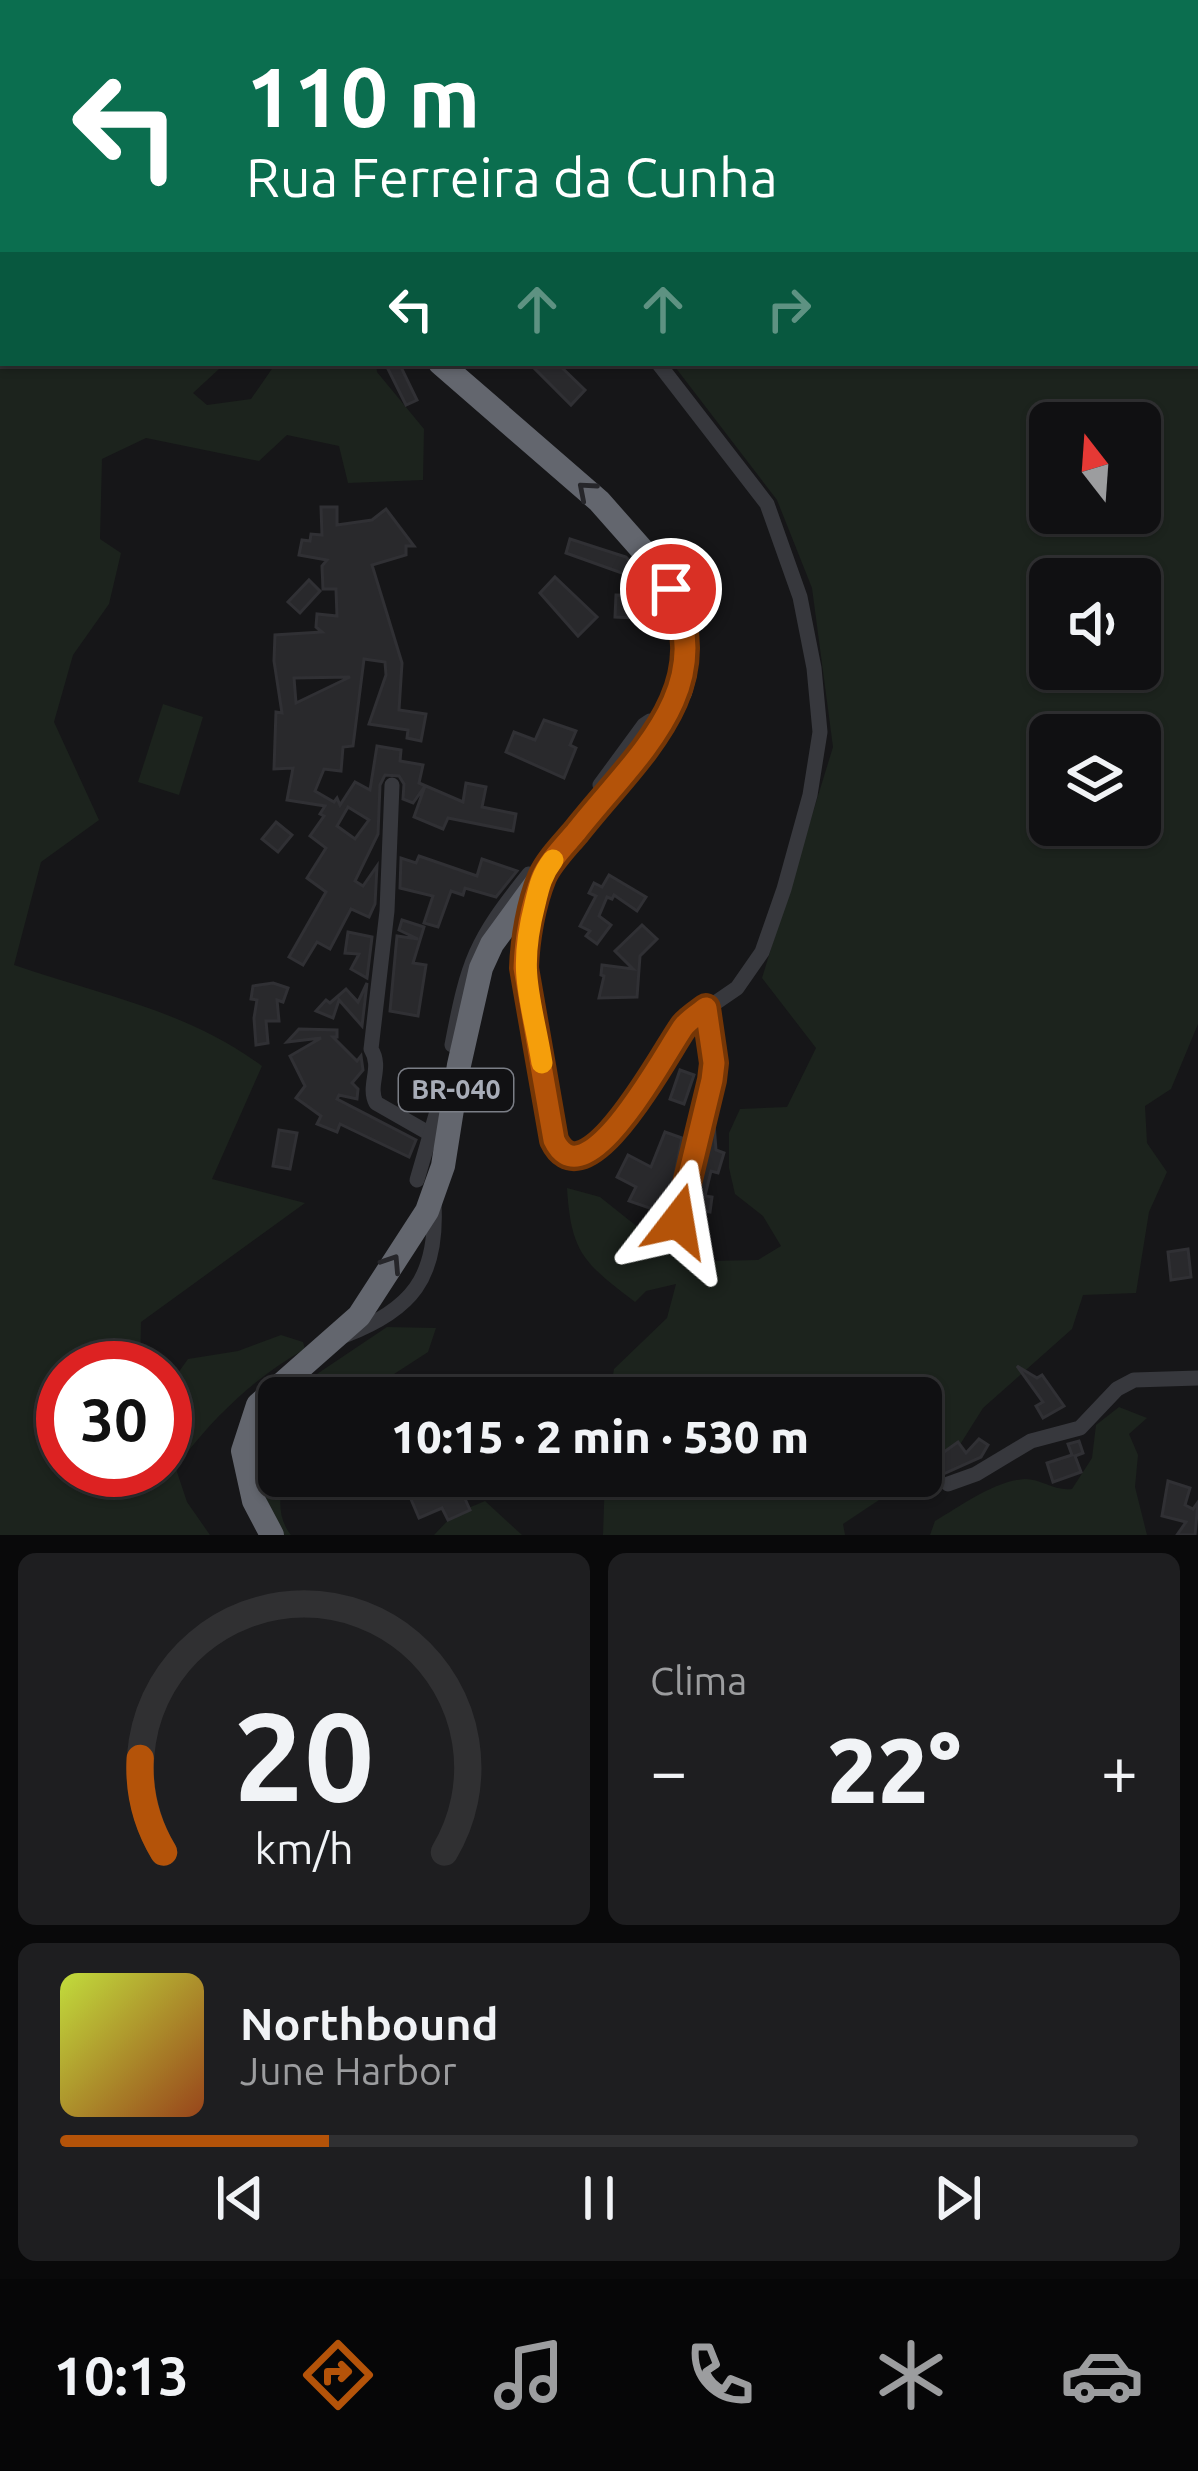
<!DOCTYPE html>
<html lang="pt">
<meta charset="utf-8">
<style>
:root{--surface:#101012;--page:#1e1e20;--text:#f1f3f6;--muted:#9c9d9f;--line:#303032;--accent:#b45309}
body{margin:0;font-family:Ubuntu,sans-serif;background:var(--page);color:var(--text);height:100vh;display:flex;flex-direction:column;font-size:45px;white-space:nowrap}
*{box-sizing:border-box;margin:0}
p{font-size:39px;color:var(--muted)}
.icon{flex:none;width:66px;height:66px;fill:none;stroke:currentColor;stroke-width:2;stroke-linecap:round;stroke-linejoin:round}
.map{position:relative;height:1535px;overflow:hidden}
.sheet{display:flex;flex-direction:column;gap:18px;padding:18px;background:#09090a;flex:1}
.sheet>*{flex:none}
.guide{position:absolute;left:0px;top:0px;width:1200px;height:366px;box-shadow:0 3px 9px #0004,0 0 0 3px var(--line);background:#0b6e4f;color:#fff;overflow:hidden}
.needle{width:78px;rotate:343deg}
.buttons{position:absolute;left:1029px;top:402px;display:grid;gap:24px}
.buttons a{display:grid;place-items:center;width:132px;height:132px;border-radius:18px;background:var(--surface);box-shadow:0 3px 9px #0004,0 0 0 3px var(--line);font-size:60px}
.speed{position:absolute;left:36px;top:1341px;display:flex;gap:24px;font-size:60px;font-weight:700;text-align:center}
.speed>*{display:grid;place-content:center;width:156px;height:156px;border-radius:50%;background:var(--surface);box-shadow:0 3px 9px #0004,0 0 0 3px var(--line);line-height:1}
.speed .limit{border:18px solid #d22;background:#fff;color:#111}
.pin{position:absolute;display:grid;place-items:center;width:102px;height:102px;color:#fff;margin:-51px;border:6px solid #fff;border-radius:50%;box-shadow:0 3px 12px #0007}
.me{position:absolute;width:132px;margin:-66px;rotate:14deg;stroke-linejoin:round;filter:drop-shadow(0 0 9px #0008)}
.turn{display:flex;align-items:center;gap:42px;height:252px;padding:0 48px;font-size:54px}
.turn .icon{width:156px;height:156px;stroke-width:2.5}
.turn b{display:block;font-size:84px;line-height:102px}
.lanes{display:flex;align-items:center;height:114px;padding:0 48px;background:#0003;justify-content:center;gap:60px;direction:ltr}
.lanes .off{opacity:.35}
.big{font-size:90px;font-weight:800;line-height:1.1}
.sheet .widget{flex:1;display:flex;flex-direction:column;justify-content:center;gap:18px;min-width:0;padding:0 42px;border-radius:18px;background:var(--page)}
.sheet .dial{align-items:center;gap:0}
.dial svg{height:312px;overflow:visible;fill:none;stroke:var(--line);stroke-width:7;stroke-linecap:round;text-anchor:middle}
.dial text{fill:var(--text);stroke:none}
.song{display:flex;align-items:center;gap:36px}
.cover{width:144px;height:144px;border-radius:18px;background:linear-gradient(135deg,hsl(70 70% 55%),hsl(20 70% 35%))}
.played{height:12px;border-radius:6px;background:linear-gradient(90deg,var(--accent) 25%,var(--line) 25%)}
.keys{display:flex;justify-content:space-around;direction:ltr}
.heat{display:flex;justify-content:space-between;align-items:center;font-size:66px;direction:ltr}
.sheet .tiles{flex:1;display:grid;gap:18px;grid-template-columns:1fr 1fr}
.widget:last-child{grid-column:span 2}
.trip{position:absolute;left:258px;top:1377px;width:684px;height:120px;border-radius:18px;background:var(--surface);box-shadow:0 3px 9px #0004,0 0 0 3px var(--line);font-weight:800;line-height:120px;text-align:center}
.tabs{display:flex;height:192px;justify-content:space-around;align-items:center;background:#060607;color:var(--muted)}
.tabs .icon{width:84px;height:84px}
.tabs .current{color:var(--accent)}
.tabs b{font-size:54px;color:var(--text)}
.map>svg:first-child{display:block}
</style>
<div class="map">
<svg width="1198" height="1535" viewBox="0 0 1198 1535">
<rect width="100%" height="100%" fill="#161618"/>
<g fill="#1c231d" fill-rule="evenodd">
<path d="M 0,0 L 402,0 L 3,3 L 3,363 L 220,363 L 219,369 L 193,393 L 207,405 L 251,399 L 276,363 L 376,363 L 377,372 L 424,429 L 423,480 L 348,483 L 339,446 L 287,435 L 259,461 L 146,438 L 102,459 L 100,539 L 121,553 L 109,604 L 73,655 L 54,722 L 99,820 L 41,862 L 14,965 C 103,996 184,1009 262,1066 L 212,1179 L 305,1203 L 141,1322 L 140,1368 L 63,1368 L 63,1470 L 165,1470 L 165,1466 L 176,1469 L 187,1502 L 210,1535 L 0,1535 Z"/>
<path d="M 755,0 L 1198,0 L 1198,1024 L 1171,1089 L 1145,1106 L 1147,1143 L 1167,1172 L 1149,1212 L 1136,1293 L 1083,1295 L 1072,1329 L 983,1408 L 956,1451 L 921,1472 L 921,1398 L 609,1398 L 614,1369 L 667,1318 L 676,1284 L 646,1291 L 635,1302 C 584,1263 571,1253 567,1188 L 600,1197 L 659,1244 L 712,1261 L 758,1260 L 781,1246 L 763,1216 L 735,1194 L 729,1168 L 729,1133 L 740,1109 L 787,1107 L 816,1048 L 762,978 L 833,747 L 812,588 L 777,500 L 672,363 L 1197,363 L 1197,3 ZM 1050,423 L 1140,423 L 1140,513 L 1050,513 ZM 1050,579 L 1140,579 L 1140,669 L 1050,669 ZM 1050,735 L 1140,735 L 1140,825 L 1050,825 Z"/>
<polygon points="163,704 203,717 179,795 138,782"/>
<polygon points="387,1327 436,1328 428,1352 357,1398 292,1398 311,1378"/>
<path d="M 281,1335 L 303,1342 L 305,1349 C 257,1376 219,1412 185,1455 L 165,1450 L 165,1391 L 188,1359 L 238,1351 Z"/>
<path d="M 1119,1407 L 1147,1418 L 1129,1434 L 1138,1455 L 1135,1487 L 1147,1535 L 930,1535 L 935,1521 C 961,1506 994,1481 1025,1479 C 1041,1479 1054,1491 1072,1489 L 1092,1458 L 1096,1425 Z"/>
<path d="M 279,1412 L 279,1476 L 287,1476 C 277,1495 278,1519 291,1535 L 282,1535 L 249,1458 Z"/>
<polygon points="605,1476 915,1476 843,1524 845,1535 603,1535"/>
<polygon points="485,1501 522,1535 434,1535 454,1514"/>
</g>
<g fill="#29292c" stroke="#303034" stroke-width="3" fill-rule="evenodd">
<polygon points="395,363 399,363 417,400 406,405 387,367"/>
<polygon points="529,363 557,363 585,390 571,405"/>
<path d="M 321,507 L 337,507 L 337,525 L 372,520 L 386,509 L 414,546 L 406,546 L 406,555 L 372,565 L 402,663 L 399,710 L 426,714 L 421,741 L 407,738 L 408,730 L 369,724 L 386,675 L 385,662 L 364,659 L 353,746 L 343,747 L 341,771 L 324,769 L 315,791 L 334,802 L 337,798 L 340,805 L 355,782 L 370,790 L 377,746 L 401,750 L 400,761 L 423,765 L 419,783 L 463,802 L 466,783 L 486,787 L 482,807 L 516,814 L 513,831 L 448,818 L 443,829 L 414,817 L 425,786 L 413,803 L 403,799 L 404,784 L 399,776 L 385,775 L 380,785 L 378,834 L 355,881 L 363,886 L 377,866 L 375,904 L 369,917 L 351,909 L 330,949 L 317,942 L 303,965 L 289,957 L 326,892 L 307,878 L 326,848 L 310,836 L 324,816 L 320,814 L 325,806 L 287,800 L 293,768 L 274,769 L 276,712 L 282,713 L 274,661 L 275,635 L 322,632 L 316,627 L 317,614 L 337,616 L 336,589 L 323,589 L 322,566 L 327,560 L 299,555 L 302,540 L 310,541 L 311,534 L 322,535 ZM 350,677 L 296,703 L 294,678 ZM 348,807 L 369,820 L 355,839 L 337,826 Z"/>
<polygon points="570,539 626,557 635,567 633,577 566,553"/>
<polygon points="555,577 597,617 578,636 540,593"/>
<polygon points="309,580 320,591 300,613 288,602"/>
<polygon points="616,595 654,596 658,619 615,617"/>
<polygon points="544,720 576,731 570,745 576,748 564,778 506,752 514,732 535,740"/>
<polygon points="276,822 292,835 278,852 262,839"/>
<polygon points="419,856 477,876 482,859 517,871 496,897 465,888 463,895 451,891 438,927 424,923 433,896 400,888 401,858 416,863"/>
<polygon points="609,875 646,897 637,911 614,895 612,899 607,897 599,916 611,925 597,944 586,936 590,931 580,926 596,896 589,893 594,883 602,887"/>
<polygon points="402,920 424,927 413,963 426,965 418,1016 390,1011 397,936 418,939 399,930"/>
<polygon points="642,925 657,939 640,956 637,997 599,998 604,976 601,975 602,965 633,969 615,951"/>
<polygon points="348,932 372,937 367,978 351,969 359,954 345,953"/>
<polygon points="273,983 288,988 283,1002 277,1000 279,1021 266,1021 268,1043 256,1045 254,1018 257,1000 251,999 253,986"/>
<polygon points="367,983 362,1026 339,1000 333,1018 316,1011 326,1000 330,1003 346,989 358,1002"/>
<polygon points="299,1029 337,1030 337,1037 333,1037 357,1061 361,1056 363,1070 352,1083 358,1089 357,1099 339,1095 337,1099 416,1140 409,1157 340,1124 337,1132 317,1124 321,1116 296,1098 305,1086 290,1056 321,1038 287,1042"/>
<polygon points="680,1070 694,1075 684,1104 670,1099"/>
<polygon points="714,1123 716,1150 724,1153 718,1173 711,1171 705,1196 712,1197 710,1212 693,1209"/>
<polygon points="279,1130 297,1133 290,1169 273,1166"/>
<polygon points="665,1132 682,1138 667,1214 629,1201 636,1187 617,1177 628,1155 651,1167"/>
<polygon points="1188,1249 1191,1277 1171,1280 1168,1252"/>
<polygon points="1017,1366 1037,1378 1042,1375 1064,1406 1043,1418 1036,1406 1043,1402"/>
<polygon points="979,1439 988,1445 981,1457 941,1475 923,1459 931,1451 937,1457 958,1442 966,1453"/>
<polygon points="1079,1441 1083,1453 1075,1456 1081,1472 1053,1482 1047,1463 1072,1455 1068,1444"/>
<polygon points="426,1476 433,1476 442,1498 461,1490 470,1510 448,1520 442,1508 419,1518 405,1485"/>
<polygon points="1168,1481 1190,1488 1185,1505 1193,1509 1198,1502 1195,1535 1177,1535 1186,1522 1162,1516"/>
</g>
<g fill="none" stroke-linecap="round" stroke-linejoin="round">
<g stroke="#37383d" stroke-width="15">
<polyline points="565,3 566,0"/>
<polyline points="652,3 652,0"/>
<path d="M 392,785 L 387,911 L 371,1049 C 383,1068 367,1085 376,1103 L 432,1135"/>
<polyline points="600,785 644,725 650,721 661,726"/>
<polyline points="539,888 524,968 554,1140 562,1152 584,1152 611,1135 686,1023 737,988 762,952 784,889 810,795 820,732 814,668 800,597 767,504 658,363"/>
<path d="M 452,1045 C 468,961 475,941 529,874"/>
<polyline points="417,1180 444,1087"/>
<polyline points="678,1221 712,1080 714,1063 706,1008"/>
<path d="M 346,1335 C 411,1310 438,1278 434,1204"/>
<polyline points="948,1484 976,1474 1031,1441 1080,1428 1117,1389 1134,1380 1198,1378"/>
</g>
<g stroke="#63666e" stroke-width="24">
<polyline points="460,3 461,0"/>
<polyline points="272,1535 254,1501 243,1451 258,1405 359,1316 427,1211 443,1166 459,1065 481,968 492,944 543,874 661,726 680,692 685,673 686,628 660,570 599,501 440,363"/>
</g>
</g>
<defs><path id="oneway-chevron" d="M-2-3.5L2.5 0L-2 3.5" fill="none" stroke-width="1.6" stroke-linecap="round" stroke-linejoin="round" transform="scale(3)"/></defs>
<g stroke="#26262a">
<use href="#oneway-chevron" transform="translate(586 490) rotate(-139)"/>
<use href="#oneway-chevron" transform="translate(392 1263) rotate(-57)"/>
</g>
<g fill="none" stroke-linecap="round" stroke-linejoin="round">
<g stroke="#753606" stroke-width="30">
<path id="route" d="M 671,589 C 719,691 634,758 576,832 C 565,845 549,861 542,877 C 531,904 525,939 524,968 L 554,1140 C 586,1207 669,1045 684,1026 C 690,1019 698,1014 706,1008 L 714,1063 L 712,1080 L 678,1221"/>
</g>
<use href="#route" stroke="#b45309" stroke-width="21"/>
<path stroke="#f59e0b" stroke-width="21" d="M 542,1063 C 531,996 517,974 535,904 C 539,887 542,874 553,860"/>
</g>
<g text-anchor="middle" stroke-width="12" stroke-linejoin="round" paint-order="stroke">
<rect fill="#111113" stroke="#7b7e86" stroke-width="3" x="399" y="1069" width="114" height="42" rx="9"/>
<g font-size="27" font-weight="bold" fill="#a8adb8">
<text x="456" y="1099">BR-040</text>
</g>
</g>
</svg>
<div class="buttons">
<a><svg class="needle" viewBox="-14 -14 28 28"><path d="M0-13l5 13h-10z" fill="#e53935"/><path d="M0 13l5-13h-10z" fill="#9c9d9f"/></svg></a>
<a><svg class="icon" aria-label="sound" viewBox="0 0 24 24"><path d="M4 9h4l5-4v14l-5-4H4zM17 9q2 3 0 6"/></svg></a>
<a><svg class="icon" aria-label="layers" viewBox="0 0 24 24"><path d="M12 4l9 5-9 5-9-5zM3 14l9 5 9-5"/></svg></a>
</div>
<div class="speed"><div class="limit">30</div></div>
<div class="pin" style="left:671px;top:589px;background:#d93025"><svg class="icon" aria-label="arrive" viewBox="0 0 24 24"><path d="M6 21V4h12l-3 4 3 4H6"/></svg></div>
<svg class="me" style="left:678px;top:1221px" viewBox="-20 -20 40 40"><path d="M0-17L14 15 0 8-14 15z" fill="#b45309" stroke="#fff" stroke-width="4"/></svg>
<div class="trip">10:15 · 2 min · 530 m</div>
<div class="guide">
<div class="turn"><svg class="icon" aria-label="left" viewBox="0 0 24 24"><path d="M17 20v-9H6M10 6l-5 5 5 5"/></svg><div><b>110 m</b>Rua Ferreira da Cunha</div></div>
<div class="lanes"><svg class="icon" aria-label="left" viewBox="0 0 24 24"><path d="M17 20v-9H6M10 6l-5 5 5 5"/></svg><svg class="icon off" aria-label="ahead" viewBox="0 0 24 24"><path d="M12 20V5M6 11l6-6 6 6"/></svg><svg class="icon off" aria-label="ahead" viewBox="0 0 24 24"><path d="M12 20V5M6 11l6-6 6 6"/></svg><svg class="icon off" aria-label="right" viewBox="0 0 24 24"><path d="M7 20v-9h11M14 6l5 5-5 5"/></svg></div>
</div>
</div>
<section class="sheet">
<div class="tiles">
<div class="widget dial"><svg viewBox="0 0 100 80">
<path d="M14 69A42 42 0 1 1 86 69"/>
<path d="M14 69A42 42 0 0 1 8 45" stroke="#b45309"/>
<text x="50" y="56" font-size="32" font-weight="700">20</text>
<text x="50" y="72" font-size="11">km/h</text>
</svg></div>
<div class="widget"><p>Clima</p>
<div class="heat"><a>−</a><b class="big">22°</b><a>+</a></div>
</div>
<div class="widget">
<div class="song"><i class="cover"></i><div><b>Northbound</b><p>June Harbor</p></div></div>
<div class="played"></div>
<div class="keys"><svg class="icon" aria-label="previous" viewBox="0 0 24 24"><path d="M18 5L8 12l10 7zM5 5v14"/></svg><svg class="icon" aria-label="pause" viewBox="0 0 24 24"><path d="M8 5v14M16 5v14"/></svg><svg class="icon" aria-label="next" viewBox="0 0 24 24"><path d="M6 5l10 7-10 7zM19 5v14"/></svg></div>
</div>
</div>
</section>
<nav class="tabs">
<b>10:13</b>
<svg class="icon current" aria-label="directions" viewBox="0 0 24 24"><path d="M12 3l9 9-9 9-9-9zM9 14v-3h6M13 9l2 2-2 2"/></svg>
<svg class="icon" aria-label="music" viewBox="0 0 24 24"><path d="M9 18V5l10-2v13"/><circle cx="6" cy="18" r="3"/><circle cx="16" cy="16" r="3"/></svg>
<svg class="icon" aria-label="phone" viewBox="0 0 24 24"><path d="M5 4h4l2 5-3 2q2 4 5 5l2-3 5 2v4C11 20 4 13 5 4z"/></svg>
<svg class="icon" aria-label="climate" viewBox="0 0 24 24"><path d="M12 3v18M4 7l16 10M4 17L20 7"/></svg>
<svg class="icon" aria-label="car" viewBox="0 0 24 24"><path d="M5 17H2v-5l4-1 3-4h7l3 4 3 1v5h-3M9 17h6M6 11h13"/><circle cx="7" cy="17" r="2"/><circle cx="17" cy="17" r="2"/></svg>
</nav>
